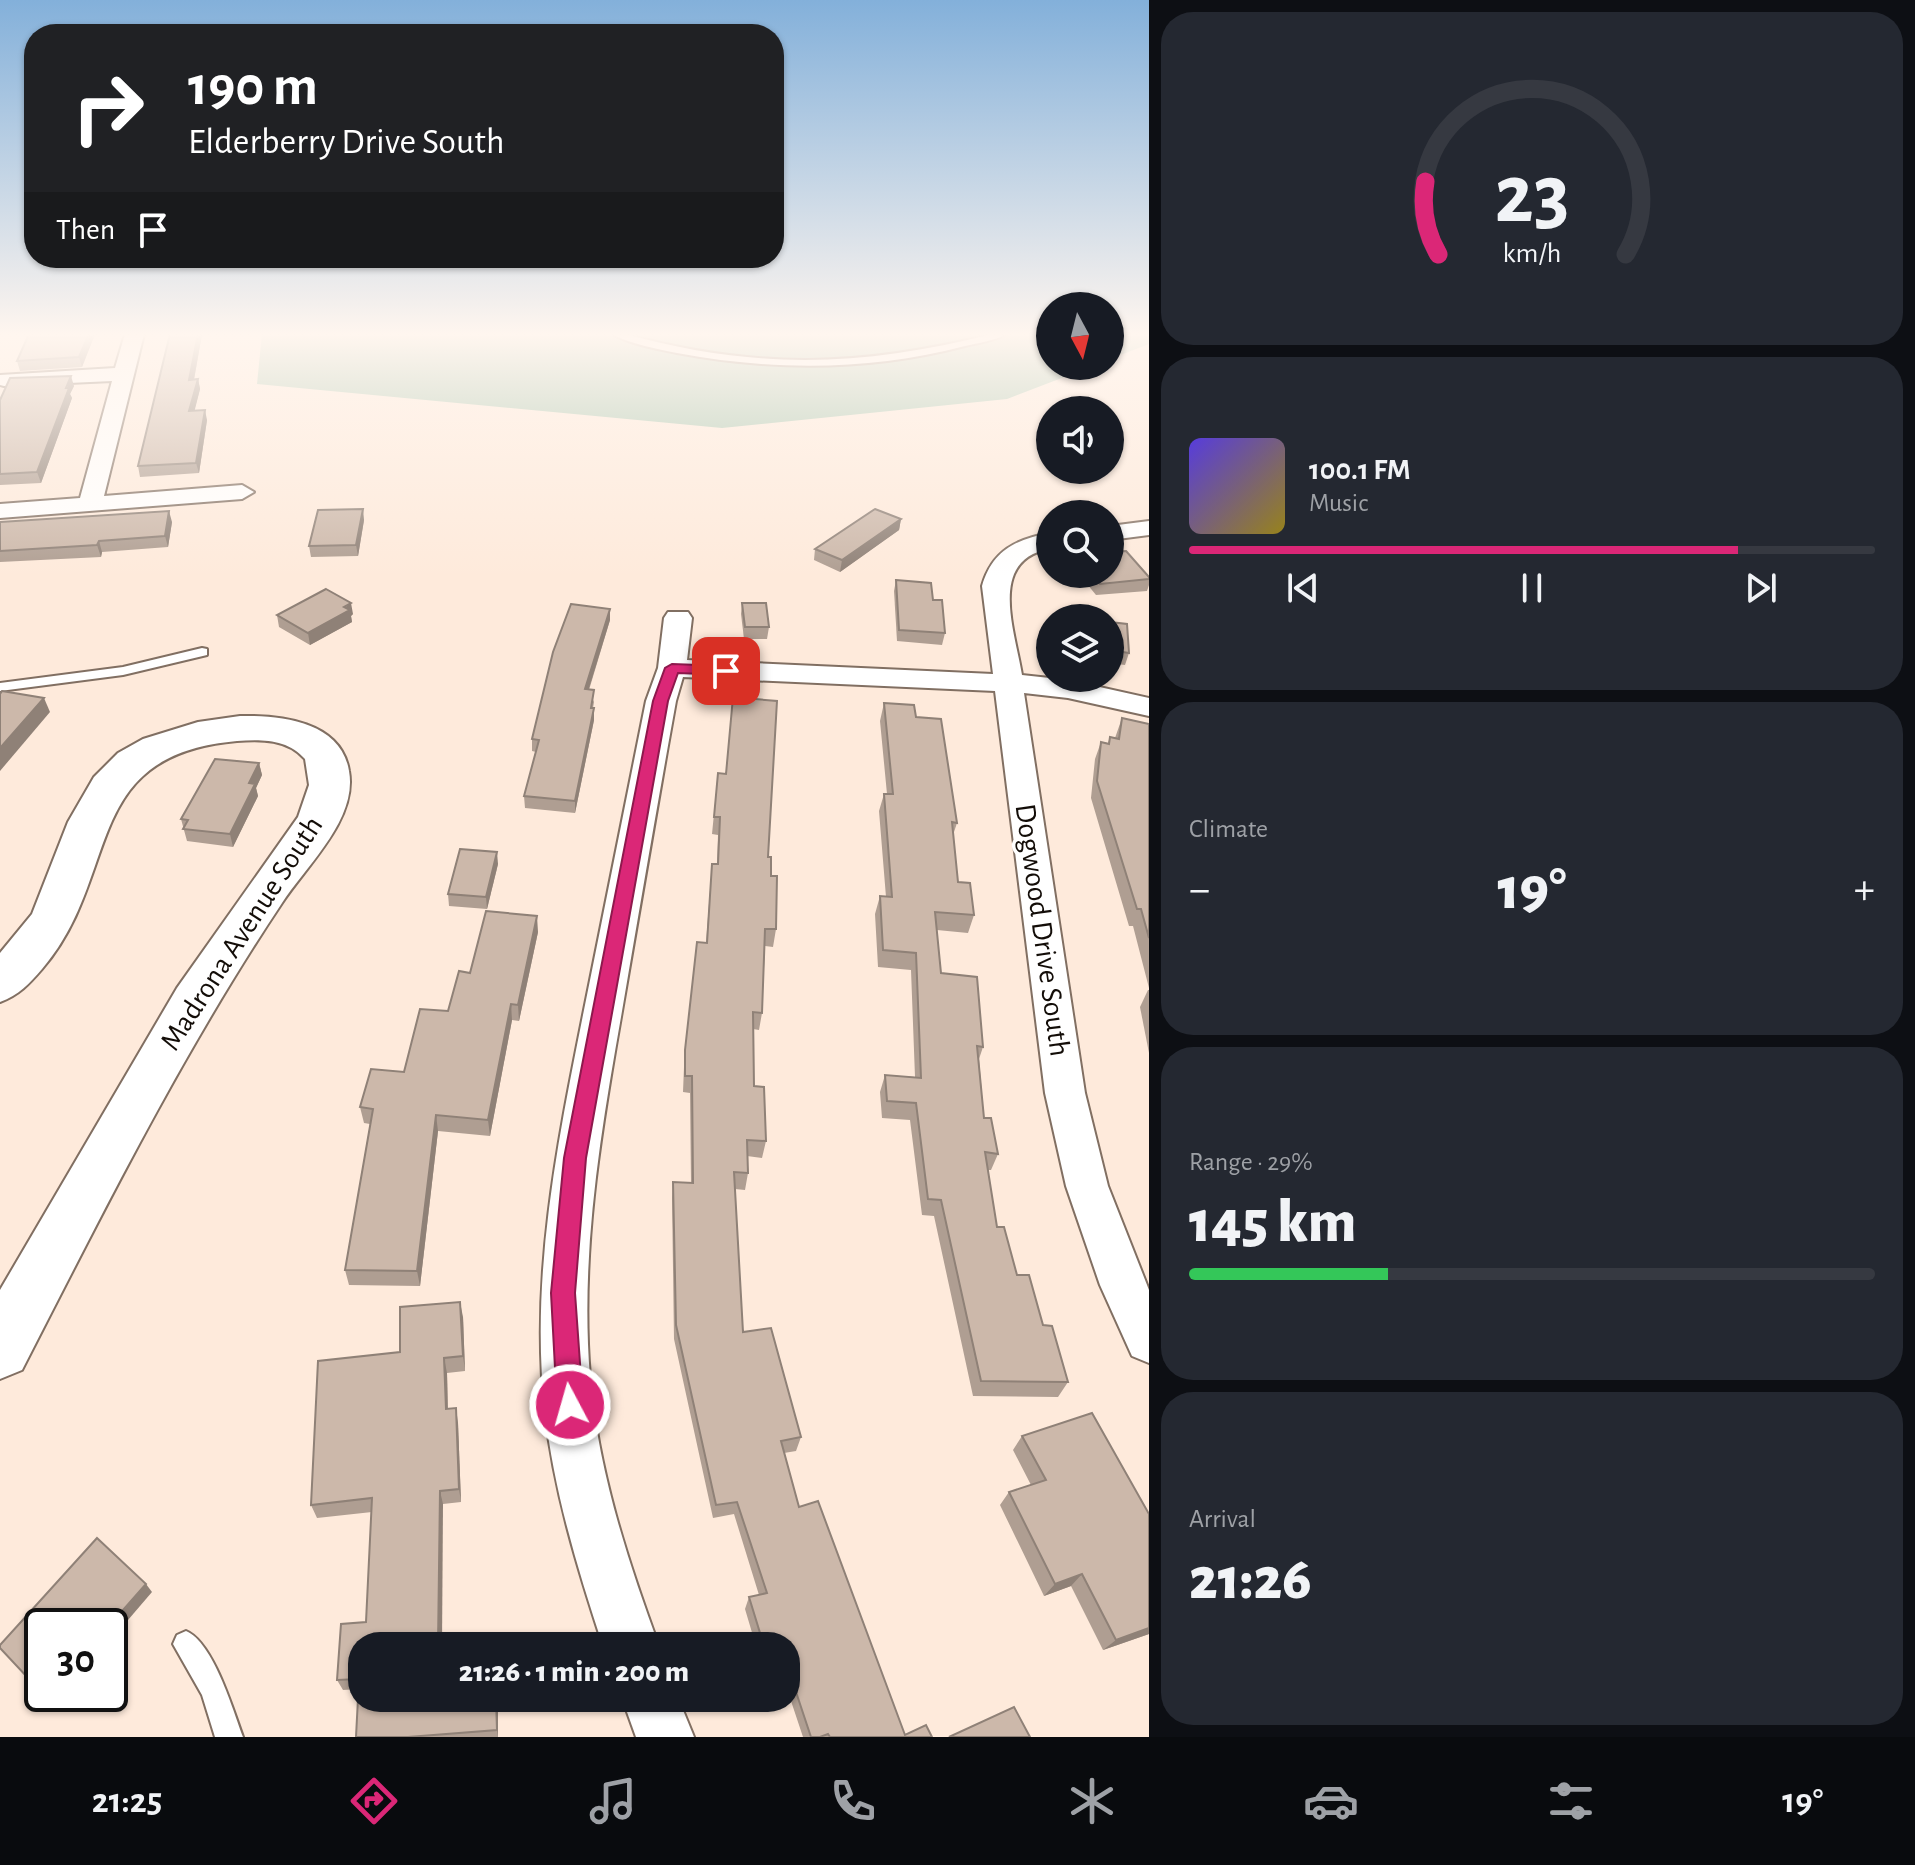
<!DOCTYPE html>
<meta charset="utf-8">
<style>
:root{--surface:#171b24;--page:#242831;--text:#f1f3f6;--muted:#9ea1a6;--line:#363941;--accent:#db2777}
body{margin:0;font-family:"Alegreya Sans",sans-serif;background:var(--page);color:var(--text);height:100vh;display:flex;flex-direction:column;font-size:30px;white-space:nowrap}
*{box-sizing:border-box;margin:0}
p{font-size:26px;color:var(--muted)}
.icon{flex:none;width:44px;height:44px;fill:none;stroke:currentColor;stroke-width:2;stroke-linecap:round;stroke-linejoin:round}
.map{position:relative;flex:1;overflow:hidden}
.side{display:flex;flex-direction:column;gap:12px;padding:12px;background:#0d0f14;width:766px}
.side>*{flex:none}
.hud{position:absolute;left:24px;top:24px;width:760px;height:244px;border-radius:32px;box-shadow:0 2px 6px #0004;background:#202124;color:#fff;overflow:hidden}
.needle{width:52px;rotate:173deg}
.buttons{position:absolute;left:1036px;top:292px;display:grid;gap:16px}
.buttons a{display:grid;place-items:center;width:88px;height:88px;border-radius:50%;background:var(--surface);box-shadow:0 2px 6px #0004;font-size:40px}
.speed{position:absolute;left:24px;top:1608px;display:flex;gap:16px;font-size:40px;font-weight:700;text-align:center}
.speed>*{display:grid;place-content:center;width:104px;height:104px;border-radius:50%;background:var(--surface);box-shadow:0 2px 6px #0004;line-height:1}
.speed .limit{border:4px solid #111;border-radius:12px;background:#fff;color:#111}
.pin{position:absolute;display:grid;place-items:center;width:68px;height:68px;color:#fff;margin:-34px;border-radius:16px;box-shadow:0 4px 12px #0006}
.me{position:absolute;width:88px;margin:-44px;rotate:354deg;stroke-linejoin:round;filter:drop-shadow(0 0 6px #0008)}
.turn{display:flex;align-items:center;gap:28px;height:168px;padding:0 32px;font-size:36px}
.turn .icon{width:104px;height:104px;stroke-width:2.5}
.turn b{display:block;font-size:56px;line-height:68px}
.then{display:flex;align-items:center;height:76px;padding:0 32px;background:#0003;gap:16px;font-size:30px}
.big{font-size:60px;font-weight:800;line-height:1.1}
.side .card{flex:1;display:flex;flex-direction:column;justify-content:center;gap:12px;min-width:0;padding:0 28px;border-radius:32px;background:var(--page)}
.side .dial{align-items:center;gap:0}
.dial svg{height:208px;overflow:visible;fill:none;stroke:var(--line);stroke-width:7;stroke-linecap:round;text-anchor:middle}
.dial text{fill:var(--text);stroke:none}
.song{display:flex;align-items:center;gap:24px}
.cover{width:96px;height:96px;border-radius:12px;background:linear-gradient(135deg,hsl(250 70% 55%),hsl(50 70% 35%))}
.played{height:8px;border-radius:4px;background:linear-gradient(90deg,var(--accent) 80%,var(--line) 80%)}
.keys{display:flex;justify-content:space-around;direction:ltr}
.heat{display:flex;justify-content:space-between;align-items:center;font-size:44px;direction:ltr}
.charge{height:12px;border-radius:6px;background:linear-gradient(90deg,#34c759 29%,var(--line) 0)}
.trip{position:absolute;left:348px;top:1632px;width:452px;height:80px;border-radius:32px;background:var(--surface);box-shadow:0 2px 6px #0004;font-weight:800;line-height:80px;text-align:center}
.tabs{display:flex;height:128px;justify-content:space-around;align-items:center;background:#090b0e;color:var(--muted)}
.tabs .icon{width:56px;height:56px}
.tabs .selected{color:var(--accent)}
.tabs b{font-size:36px;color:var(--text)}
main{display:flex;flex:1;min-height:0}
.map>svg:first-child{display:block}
</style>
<main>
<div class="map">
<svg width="1149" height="1737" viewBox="0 0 1149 1737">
<rect width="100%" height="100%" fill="#feeadb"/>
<g fill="#a3c4ad">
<polygon points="262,334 1050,334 1050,366 1093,366 1007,399 722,428 257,384"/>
<polygon points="1110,334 1149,334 1149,344 1110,359"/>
</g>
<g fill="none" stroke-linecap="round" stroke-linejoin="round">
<g stroke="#816f62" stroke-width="4">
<g id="service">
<path d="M 612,334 L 625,334 C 756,370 862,367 992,334 L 1006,334 C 994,341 978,343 965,346 C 870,371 773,371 677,353 C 657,349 630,344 612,334 Z"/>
<polygon points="202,648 207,649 207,655 123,675 0,691 0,683 123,667"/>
<path d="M 186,1631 C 213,1642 233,1710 243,1737 L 215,1737 L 202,1695 L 173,1644 L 177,1635 Z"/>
</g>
</g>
<g stroke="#816f62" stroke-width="4">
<g id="minor">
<polygon points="125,334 144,334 104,496 242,485 254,492 242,499 0,518 0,504 80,498 112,381 4,386 0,385 0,375 115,368"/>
<polygon points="1149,521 1149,535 1110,540 1110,526"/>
<path d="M 1050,533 L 1050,549 C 987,559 1015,631 1022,675 L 1068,680 L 1149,698 L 1149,716 L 1068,698 L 1024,693 L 1085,1093 L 1108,1186 L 1149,1290 L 1149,1363 L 1132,1356 L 1100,1285 L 1066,1186 L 1045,1093 L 995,691 L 683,677 L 676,701 C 657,806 639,911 621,1017 C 600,1136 580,1256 590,1377 C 598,1470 627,1559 659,1646 L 603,1646 C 578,1570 554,1492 545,1412 C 530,1278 557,1145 583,1015 C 604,911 625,806 646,701 L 658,668 L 664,618 L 668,612 L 688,612 L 692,618 L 687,660 L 993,674 L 982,586 C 992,551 1016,539 1050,533 Z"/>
<polygon points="622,1698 678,1698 694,1737 636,1737"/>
</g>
</g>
<g stroke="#816f62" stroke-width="4">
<path id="secondary" d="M 240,716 C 280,715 341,721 349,771 C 358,819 306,866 282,903 C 183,1051 103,1212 22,1370 L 0,1379 L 0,1290 L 177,988 L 298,817 L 309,785 L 305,759 C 288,739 261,739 237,741 C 78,755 123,875 42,969 C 29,984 19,995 0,1002 L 0,953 L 32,914 L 68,822 L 94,777 L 118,753 L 143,739 L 198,722 Z"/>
</g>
<use href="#service" fill="#fff" fill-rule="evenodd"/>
<use href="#minor" fill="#fff" fill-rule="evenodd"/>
<use href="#secondary" fill="#fff" fill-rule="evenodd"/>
</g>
<g fill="#af9e92">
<polygon points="95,334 82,367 20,371 17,361"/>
<polygon points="170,334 202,334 194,380 198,379 200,389 194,411 207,420 199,473 140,477 138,466"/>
<polygon points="74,386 70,394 72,398 41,483 0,485 0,400"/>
<polygon points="901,519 899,530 840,572 814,560 815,549"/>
<polygon points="364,520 358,556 311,557 309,546"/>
<polygon points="0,522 172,522 168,547 102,552 101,557 0,562"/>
<polygon points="1079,574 1110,574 1149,577 1149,585 1147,591 1096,595"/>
<polygon points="896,580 933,600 945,633 942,645 897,641 894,591"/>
<polygon points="742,603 769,627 767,639 744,639 741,614"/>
<polygon points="610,609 610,620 589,690 594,702 593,708 594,708 594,720 575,813 525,808 524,796 536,752 532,751 532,739"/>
<polygon points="353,614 351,616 352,622 310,645 279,627 277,615"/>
<polygon points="1110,622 1129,653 1125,665 1110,663"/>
<polygon points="884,703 916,717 957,823 953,835 958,882 974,915 968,933 937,930 941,973 983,1047 979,1059 984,1118 998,1154 991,1170 988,1170 997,1227 1017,1275 1043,1325 1068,1382 1058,1397 973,1396 934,1216 922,1215 910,1120 882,1118 880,1092 885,1075 915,1077 911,970 878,967 875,914 880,896 886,897 879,811 884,794 887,794 880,721"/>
<polygon points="1122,718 1149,724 1149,988 1133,926 1129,926 1091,798 1095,759 1101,742 1108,743 1110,737 1115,738"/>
<polygon points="259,763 262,775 256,788 258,796 233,847 187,841 181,819"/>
<polygon points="718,773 768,857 771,876 776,929 773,947 765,946 762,1013 759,1030 753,1029 754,1086 766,1141 762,1158 747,1156 748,1173 745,1190 735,1189 743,1332 801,1437 796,1451 784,1453 799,1507 905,1735 932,1737 803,1737 786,1686 786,1646 756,1646 745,1609 749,1597 759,1595 734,1514 713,1518 674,1339 672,1198 673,1182 691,1183 690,1093 683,1092 684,1067 697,942 706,943 712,864 717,864 718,835 712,834"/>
<polygon points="498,864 487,909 449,906 448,894"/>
<polygon points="538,932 519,1021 512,1020 490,1136 438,1131 420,1286 349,1285 345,1270 370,1124 364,1123 360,1107 404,1072 448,1011 470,973"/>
<polygon points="1148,990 1149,990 1149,1053 1140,1007"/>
<polygon points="463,1317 465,1371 447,1373 448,1409 458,1423 461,1502 443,1504 362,1646 498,1698 498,1737 356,1737 359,1689 343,1690 337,1680 366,1622 372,1512 317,1518 311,1505 400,1352"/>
<polygon points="1022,1436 1149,1634 1103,1650 1071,1586 1044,1596 1000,1505 1009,1492 1031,1485 1013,1450"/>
</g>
<g fill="#8f8177">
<polygon points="89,334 95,334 82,367 79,357"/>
<polygon points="198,334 202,334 192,390 189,380"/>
<polygon points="71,376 74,386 70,394 72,398 41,483 37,472"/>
<polygon points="198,379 200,389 192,421 189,411"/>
<polygon points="205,410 207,420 199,473 196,463"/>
<polygon points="363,509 364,520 358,556 356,545"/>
<polygon points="169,511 172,522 168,547 165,536"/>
<polygon points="901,519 899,530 840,572 842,560"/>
<polygon points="99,541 102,552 101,557 97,545"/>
<polygon points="351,603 353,614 351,616 352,622 310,645 308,633"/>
<polygon points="610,609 610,620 585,701 585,689"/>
<polygon points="44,698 50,712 0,771 0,748"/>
<polygon points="594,708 594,720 575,813 575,801"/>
<polygon points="259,763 262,775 256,788 258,796 233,847 230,834 249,783"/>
<polygon points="497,852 498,864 487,909 486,897"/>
<polygon points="537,916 538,932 519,1021 518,1005"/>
<polygon points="511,1004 512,1020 490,1136 488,1120"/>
<polygon points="436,1115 438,1131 420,1286 417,1271"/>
<polygon points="460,1302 463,1317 465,1371 463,1356"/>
<polygon points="444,1358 447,1373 448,1423 446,1409"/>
<polygon points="456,1408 458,1423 461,1502 459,1489"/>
<polygon points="440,1491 443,1504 442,1646 438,1646"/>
<polygon points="1082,1574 1071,1586 1044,1596 1055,1584"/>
<polygon points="146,1584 152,1592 110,1641 110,1626"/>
<polygon points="1149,1628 1149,1634 1103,1650 1116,1640"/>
<polygon points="51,1694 65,1694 55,1705 47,1699"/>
<polygon points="496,1698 498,1698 498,1737 497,1730"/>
</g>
<g fill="#ccb8aa" stroke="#8f8177" stroke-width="2">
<polygon points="29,334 89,334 79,357 17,361"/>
<polygon points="170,334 198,334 189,380 198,379 189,411 205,410 196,463 138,466"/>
<polygon points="71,376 66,388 69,388 37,472 0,474 0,400 10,378"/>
<polygon points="363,509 356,545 309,546 318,510"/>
<polygon points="875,509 901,519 842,560 815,549"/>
<polygon points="169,511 165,536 99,541 97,545 0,551 0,522"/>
<polygon points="1126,551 1149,577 1149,579 1100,584 1092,574 1110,574 1110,552"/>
<polygon points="896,580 931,583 933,600 942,600 945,633 899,630"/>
<polygon points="326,589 351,603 344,607 350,610 308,633 277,615"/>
<polygon points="742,603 766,603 769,627 745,627"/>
<polygon points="571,604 610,609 585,689 594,690 591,708 594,708 575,801 524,796 539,740 532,739 553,652"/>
<polygon points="1110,622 1127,624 1129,653 1110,650"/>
<polygon points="2,691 44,698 0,748 0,694"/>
<polygon points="733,697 777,701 768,857 771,857 771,876 777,876 776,929 765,929 762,1013 753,1012 754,1086 764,1087 766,1141 747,1140 748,1173 734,1172 743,1332 771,1328 801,1437 781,1441 799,1507 818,1501 905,1735 926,1725 932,1737 830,1737 828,1734 820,1737 811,1737 790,1674 786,1675 786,1646 764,1646 749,1597 767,1593 737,1502 716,1505 676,1325 673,1182 693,1183 692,1076 685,1076 685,1050 697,942 707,943 712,864 718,864 720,817 714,817 718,773 726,774"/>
<polygon points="884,703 914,705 916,717 941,719 957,823 952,822 958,882 970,883 974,915 935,912 941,973 977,977 983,1047 977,1046 984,1118 991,1118 998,1154 985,1152 997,1227 1004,1227 1017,1275 1029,1275 1043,1325 1052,1326 1068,1382 981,1381 941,1200 928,1199 916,1103 887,1101 885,1075 921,1078 916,953 883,950 880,896 892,897 884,794 893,794"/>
<polygon points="1122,718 1149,724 1149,938 1141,909 1137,909 1097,781 1101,742 1109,744 1110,737 1119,739"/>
<polygon points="215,759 259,763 249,783 255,784 230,834 183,829 188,820 181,819"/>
<polygon points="460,849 497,852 486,897 448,894"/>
<polygon points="486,911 537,916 518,1005 511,1004 488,1120 436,1115 417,1271 345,1270 373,1109 360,1107 371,1069 404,1072 420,1009 448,1011 459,971 470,973"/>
<polygon points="460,1302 463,1356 444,1358 446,1409 456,1408 459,1489 440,1491 438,1646 362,1646 362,1698 496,1698 497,1730 408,1737 356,1737 359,1679 337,1680 341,1624 366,1622 372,1498 311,1505 318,1361 400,1352 400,1307"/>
<polygon points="1092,1413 1149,1514 1149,1628 1116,1640 1082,1574 1055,1584 1009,1492 1046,1480 1022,1436"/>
<polygon points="97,1538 146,1584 109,1626 42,1626 42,1693 0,1648 0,1645"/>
<polygon points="1014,1707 1030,1737 949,1737"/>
</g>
<linearGradient id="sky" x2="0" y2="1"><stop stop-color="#83b0da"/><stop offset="0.58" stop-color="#fff6ef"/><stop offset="1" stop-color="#fff6ef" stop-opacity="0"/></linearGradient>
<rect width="1149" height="577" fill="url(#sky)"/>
<polygon fill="#db2777" stroke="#8e194d" stroke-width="2" points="672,664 726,666 734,671 726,675 678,673 668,701 586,1158 575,1293 583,1405 579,1414 570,1418 561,1414 557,1405 551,1293 564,1158 653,701 665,668"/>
<g text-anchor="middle" stroke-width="7" stroke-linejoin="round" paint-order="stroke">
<g font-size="30" fill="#130d08" stroke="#fff">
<text transform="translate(1043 930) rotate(82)" y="10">Dogwood Drive South</text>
<text transform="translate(241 933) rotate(-57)" y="10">Madrona Avenue South</text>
</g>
</g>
</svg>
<div class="buttons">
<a><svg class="needle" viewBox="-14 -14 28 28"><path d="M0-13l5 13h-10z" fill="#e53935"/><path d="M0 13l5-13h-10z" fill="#9ea1a6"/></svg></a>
<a><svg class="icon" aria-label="sound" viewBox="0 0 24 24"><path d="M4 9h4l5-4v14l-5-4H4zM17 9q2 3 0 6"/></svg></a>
<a><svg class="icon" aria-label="search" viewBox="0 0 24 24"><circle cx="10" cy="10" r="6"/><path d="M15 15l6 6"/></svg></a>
<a><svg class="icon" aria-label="layers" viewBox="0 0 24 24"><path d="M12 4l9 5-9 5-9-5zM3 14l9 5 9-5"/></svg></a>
</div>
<div class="speed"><div class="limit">30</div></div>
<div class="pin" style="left:726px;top:671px;background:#d93025"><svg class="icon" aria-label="arrive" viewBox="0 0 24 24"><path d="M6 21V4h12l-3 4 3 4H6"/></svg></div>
<svg class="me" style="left:570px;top:1405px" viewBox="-20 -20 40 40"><circle r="17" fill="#db2777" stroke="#fff" stroke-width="3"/><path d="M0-11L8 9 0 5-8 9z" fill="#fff"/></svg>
<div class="trip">21:26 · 1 min · 200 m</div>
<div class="hud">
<div class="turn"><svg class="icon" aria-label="right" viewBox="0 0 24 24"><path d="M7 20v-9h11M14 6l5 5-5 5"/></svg><div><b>190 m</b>Elderberry Drive South</div></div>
<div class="then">Then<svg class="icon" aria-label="arrive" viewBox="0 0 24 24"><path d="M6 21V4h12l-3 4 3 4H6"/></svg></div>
</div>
</div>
<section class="side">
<div class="card dial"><svg viewBox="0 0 100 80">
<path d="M14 69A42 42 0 1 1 86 69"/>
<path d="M14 69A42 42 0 0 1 9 41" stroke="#db2777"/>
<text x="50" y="56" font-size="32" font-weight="700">23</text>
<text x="50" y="72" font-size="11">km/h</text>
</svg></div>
<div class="card">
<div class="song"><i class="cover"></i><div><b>100.1 FM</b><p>Music</p></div></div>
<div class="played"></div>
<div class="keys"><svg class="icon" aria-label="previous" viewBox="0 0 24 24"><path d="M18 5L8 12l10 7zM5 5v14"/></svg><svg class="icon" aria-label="pause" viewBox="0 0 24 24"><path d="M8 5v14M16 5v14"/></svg><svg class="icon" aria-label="next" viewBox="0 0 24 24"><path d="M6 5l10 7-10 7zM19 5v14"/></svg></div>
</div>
<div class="card"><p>Climate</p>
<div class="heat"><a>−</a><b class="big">19°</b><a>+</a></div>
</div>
<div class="card"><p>Range · 29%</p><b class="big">145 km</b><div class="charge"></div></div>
<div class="card"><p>Arrival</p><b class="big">21:26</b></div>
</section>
</main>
<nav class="tabs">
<b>21:25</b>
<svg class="icon selected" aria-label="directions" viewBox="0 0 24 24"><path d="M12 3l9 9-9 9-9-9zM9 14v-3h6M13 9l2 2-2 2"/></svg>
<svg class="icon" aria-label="music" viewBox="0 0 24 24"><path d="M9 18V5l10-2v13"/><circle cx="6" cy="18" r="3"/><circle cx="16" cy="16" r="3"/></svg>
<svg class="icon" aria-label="phone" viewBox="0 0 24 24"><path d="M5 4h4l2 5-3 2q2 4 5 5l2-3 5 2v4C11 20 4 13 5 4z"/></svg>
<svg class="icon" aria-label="climate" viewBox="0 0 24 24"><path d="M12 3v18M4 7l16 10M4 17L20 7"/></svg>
<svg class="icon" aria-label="car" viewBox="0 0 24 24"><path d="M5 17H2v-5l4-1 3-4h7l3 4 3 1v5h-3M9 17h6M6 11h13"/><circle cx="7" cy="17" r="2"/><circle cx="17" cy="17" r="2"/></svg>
<svg class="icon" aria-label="filters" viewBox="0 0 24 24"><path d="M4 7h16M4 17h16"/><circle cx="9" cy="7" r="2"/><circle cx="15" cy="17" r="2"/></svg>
<b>19°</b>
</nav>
